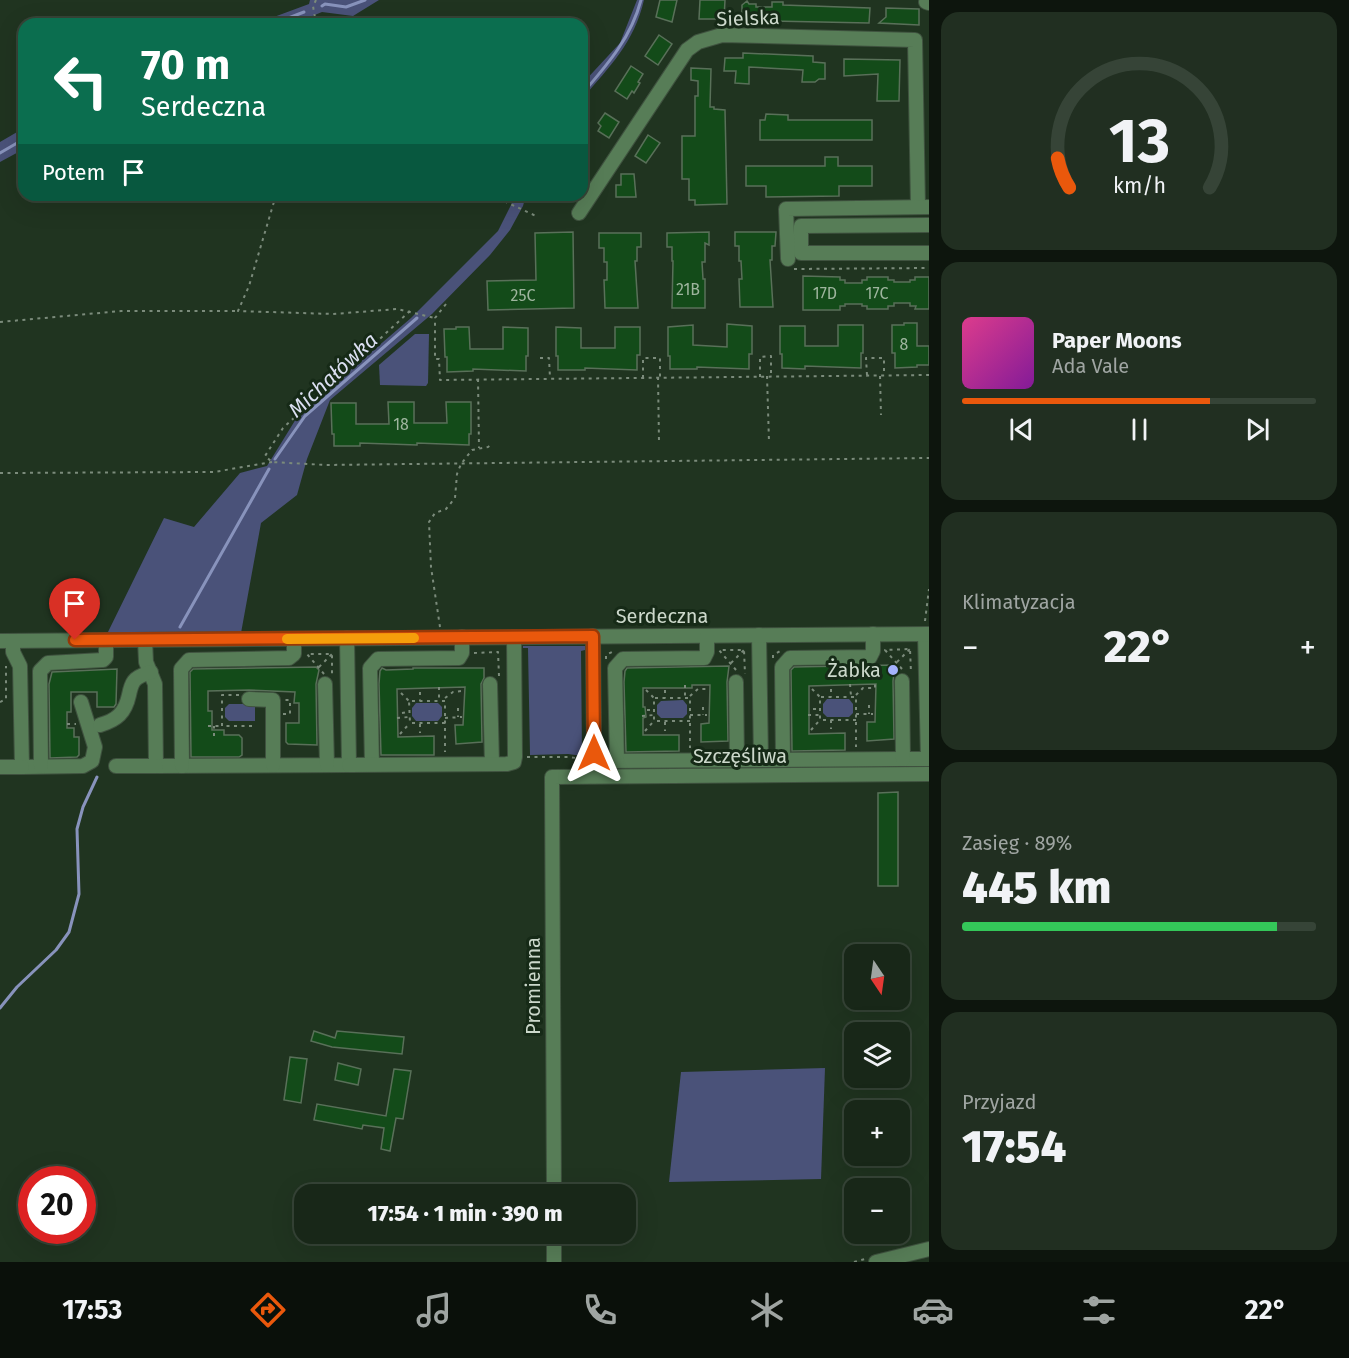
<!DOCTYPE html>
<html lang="pl">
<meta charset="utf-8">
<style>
:root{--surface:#182718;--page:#212f21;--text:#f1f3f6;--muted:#9fa5a2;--line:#364437;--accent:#ea580c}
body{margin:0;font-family:"Fira Sans",sans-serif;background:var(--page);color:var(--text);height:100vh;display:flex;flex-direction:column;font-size:22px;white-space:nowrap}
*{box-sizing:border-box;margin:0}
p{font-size:20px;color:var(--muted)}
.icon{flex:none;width:33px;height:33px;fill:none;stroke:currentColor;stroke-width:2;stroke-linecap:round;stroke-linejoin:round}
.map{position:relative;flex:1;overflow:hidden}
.side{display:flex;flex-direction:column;gap:12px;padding:12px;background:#0d150d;width:420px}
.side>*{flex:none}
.guide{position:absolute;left:18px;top:18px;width:570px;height:183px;border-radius:18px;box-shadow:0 6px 24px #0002,0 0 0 2px var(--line);background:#0b6e4f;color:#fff;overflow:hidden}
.needle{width:39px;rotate:167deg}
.buttons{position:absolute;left:844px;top:944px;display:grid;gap:12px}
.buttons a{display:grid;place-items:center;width:66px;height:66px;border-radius:12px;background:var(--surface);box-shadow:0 6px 24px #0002,0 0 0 2px var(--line);font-size:30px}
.speed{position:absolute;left:18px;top:1166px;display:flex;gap:12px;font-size:30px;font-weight:700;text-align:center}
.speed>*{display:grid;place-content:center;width:78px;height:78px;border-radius:50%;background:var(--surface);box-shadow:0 6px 24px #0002,0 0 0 2px var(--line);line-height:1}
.speed .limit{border:9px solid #d22;background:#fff;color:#111}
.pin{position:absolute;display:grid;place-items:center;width:51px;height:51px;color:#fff;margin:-62px -26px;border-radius:50% 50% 50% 0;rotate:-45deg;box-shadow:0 0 6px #0007}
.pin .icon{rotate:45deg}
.me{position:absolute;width:66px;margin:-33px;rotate:0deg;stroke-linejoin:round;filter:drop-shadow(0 0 4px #0008)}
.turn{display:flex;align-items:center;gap:21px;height:126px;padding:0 24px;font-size:27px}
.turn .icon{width:78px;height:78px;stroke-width:2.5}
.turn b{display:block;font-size:42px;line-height:51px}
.then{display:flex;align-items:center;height:57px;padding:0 24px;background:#0003;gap:12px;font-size:22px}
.big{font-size:45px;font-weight:800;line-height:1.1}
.side .tile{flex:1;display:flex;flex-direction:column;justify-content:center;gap:9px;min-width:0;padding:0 21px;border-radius:18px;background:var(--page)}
.side .dial{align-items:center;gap:0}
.dial svg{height:156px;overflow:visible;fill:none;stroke:var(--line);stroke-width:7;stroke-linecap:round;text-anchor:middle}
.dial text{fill:var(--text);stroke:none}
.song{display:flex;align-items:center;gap:18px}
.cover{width:72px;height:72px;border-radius:9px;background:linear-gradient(135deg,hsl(330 70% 55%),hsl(290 70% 35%))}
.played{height:6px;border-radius:3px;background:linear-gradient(90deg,var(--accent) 70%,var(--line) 70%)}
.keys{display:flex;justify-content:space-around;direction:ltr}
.heat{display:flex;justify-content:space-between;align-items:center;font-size:33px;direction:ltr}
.charge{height:9px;border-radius:4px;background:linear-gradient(90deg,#34c759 89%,var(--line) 0)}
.trip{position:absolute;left:294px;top:1184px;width:342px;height:60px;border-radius:18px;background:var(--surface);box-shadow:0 6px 24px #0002,0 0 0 2px var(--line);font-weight:800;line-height:60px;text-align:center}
.menu{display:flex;height:96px;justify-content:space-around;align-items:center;background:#0a100a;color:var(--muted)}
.menu .icon{width:42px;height:42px}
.menu .current{color:var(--accent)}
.menu b{font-size:27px;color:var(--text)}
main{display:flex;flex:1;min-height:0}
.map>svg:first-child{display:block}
</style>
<main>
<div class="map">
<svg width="929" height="1262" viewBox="0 0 929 1262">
<rect width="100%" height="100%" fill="#203420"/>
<g fill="#4a5279">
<polygon points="310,0 379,0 353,16 322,12 293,24 255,24 309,4"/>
<path d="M 637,0 L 644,0 C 634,43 610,66 582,99 L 582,84 L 620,43 Z"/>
<polygon points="24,128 24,149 0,162 0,142"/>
<polygon points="516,195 526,195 523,206 510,230 490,255 432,314 330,400 307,459 297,495 261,523 241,633 107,634 164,518 194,527 240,473 267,466 299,414 411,318 498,231"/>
<polygon points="415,334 429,334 428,383 426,386 380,385 379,365"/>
<polygon points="523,646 585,646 585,650 581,651 582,756 568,754 530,755 528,648 523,648"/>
<polygon points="827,699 849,699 853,704 853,713 849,717 827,717 823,713 823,704"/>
<polygon points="683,700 687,705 687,714 683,718 661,718 657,714 657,705 661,701"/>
<polygon points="416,703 438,703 442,707 442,716 438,721 416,721 412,716 412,708"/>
<polygon points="229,704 255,704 255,721 229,721 225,717 225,708"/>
<polygon points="825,1068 821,1179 669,1182 681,1072"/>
</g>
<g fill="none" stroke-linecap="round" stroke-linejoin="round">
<g stroke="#8893bc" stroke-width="3">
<polyline points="322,6 325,4 346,7 365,0"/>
<polyline points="273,24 304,12"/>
<path d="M 582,94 C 607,65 631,38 641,0"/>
<polyline points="0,153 24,139"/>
<polyline points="523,196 524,195"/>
<polyline points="275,459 305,416 417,318"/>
<polyline points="180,627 269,469"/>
<polyline points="0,1008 17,987 56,950 69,932 79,894 77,829 83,807 97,777"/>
</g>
</g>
<g fill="#134b19" stroke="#597059" stroke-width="1.5">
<polygon points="660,0 677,0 672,22 656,17"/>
<polygon points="700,0 725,0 724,19 699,19"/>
<polygon points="747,1 749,4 756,4 756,7 772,7 772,2 783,2 783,5 870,8 869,23 772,21 772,17 756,17 756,20 742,20 742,5"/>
<polygon points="886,8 919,9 919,25 879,23 886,17"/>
<polygon points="659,35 672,44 658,65 645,56"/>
<polygon points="743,53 813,56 813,62 825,63 825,79 819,79 815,82 802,82 803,70 749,67 749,84 735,83 736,71 724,71 725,58 743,58"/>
<polygon points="844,59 900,60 899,101 877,101 878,74 844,76"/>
<polygon points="631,66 643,74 638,82 640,83 634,93 632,91 627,99 615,91"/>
<polygon points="691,68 711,69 710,107 714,107 714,109 725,110 727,204 695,205 695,200 689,200 689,179 682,179 682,136 695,136 695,96 698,96 698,81 691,80"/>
<polygon points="605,113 619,122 609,138 598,131 601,126 598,123"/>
<polygon points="766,114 788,115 788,120 872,120 872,140 760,140 760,120 765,120"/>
<polygon points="648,135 660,143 646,163 635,156"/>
<polygon points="825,157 838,157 838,166 872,166 872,186 839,186 839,196 766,197 766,186 746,186 746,166 825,166"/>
<polygon points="621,174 634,174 636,197 616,197 616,185 621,185"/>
<polygon points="573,232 574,308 488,310 487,281 536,280 535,233"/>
<polygon points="709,232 709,245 705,243 705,262 702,262 703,279 705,279 705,308 672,308 673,261 672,261 672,247 667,247 667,233"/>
<polygon points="735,232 776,232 775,246 772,246 772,260 770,260 773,307 740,307 739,279 742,279 741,261 739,261 739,246 735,246"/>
<polygon points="599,233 641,233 641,247 637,247 637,261 635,261 638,308 605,308 604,280 607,280 607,262 604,262 604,248 599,248"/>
<polygon points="803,276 840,277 840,280 845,280 845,283 862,283 862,280 867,280 867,277 888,277 888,280 894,280 894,282 910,282 910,280 915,280 915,277 929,277 929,309 915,309 916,306 910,306 910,303 894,303 894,306 888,306 888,309 867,309 867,306 862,306 862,304 845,304 845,306 840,306 840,310 803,310"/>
<polygon points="904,323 917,323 917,346 929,346 929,365 917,365 917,367 895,368 895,353 892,353 892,325 904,325"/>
<polygon points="727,324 752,326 752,354 749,354 749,369 697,367 697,369 670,369 670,356 668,356 668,327 693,325 693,345 727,347"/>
<polygon points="838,325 863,325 863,353 861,353 861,368 805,366 805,369 782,368 782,354 780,354 780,326 805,326 805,346 838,346"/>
<polygon points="456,327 469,327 470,349 503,349 503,327 528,328 528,356 526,356 526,371 473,369 473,371 447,372 447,357 445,357 444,329 456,329"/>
<polygon points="556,327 581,328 581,348 615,348 615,327 640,327 640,355 637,355 637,370 585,368 585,370 558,370 558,356 556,356"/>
<polygon points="388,402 414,402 414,423 447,423 446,402 471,402 471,434 469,434 469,445 417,443 417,445 360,443 360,446 334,446 334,434 332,434 331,403 356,403 356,424 389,424"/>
<polygon points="895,665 893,681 894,739 867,741 867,722 875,722 876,684 809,686 809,734 845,733 845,750 792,751 791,670 794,667"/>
<polygon points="729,666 727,682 728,741 701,742 701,724 709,723 710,685 692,685 692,688 643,688 643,707 645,707 646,717 643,718 643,735 679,735 679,751 626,752 624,682 625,671 627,668"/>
<polygon points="316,667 319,670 316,684 317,745 288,744 286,742 286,723 299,723 299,703 294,703 295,692 249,690 208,691 208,711 212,711 212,730 224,730 224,735 239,735 242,738 242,755 239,757 191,757 190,672 193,669"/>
<polygon points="382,668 386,670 413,669 413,668 484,668 484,678 481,684 482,742 456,744 455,725 463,725 465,687 397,689 398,737 434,736 434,755 381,755 379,684 380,671"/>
<polygon points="117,669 116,704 114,707 97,707 97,692 71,692 71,712 67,712 67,728 74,728 74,737 79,737 79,755 77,757 50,758 49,684 52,672"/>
<polygon points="898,792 898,886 878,886 878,793"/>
<polygon points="314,1031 335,1038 337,1031 404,1037 402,1054 332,1047 311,1041"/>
<polygon points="290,1057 307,1059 301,1103 284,1100"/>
<polygon points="338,1063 361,1069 358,1085 335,1080"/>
<polygon points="394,1069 411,1071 403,1119 396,1118 390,1151 381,1149 384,1128 363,1125 362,1129 314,1120 317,1104 386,1116"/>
</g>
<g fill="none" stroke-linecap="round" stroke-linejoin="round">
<g stroke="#3f523f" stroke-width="16">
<g id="minor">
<polyline points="926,2 929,3"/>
<polyline points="579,213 687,50 698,42 722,35 915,40 918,207"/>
<polyline points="929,225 801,226 801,253 929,253"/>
<polyline points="788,259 786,209 929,207"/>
<polyline points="759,635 761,760"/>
<polyline points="593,636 594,753 599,761 903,759 928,759 925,634"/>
<polyline points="145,640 146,662 155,684 156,766 349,765 347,638"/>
<polyline points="0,641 929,634"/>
<polyline points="13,641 13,652 20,666 22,767 83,766 92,761 95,747 81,702"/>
<polyline points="902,681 903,759"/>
<polyline points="736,682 737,760"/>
<polyline points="325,684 327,765"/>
<polyline points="490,684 492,764"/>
<polyline points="249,699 273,700 273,765"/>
<path d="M 100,725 C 117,720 125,713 129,695 C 130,690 131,685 134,681 C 138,676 145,674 151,672"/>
<polyline points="783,760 782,667 790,658 870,657 873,651 873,634"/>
<polyline points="617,761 615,668 623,659 704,658 707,652 707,636"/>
<polyline points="372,764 370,668 378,659 459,658 462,653 462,637"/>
<polyline points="349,765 507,764 514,762 515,757 514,637"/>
<polyline points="41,766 40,671 48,663 103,660 106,657 106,640"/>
<polyline points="116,766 156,766"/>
<polyline points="182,766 181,669 189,660 289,658 294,654 294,639"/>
<polyline points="0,767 22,767"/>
<polyline points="554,1194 552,777 929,774"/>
<polyline points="554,1233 554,1262"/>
<polyline points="876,1262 929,1249"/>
</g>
</g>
<g stroke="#7b8b7b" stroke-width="2" stroke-dasharray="3 4.5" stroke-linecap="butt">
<polyline points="316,0 313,6 316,24"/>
<polyline points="276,195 249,286 238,311 333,314 397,309 435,318"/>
<polyline points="491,195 536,216"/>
<polyline points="794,269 929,268"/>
<polyline points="446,304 435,318 435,359 439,359 440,380 929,375"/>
<polyline points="410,311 283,428 265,456 272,462 326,465 929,458"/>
<polyline points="0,322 121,311 237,311"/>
<polyline points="540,358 549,358 550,378"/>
<polyline points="867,375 866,358 884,358 884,375"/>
<polyline points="767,376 769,442"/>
<polyline points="880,376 881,415"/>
<polyline points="658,377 659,442"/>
<polyline points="760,377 760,357 771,356 771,376"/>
<polyline points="643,378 643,358 660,358 660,377"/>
<polyline points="478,379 479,448"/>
<polyline points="0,473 214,472 272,462"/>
<polyline points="925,621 929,589"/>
<polyline points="440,627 431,567 429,522 435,513 446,509 455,498 457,474 461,464 472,450 488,447 492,444"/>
<polyline points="474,653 498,652 499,676"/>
<polyline points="773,658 773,655 780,651"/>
<polyline points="606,659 606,655 614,651"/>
<polyline points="897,662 910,649"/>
<polyline points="731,663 744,650"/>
<polyline points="319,667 332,654"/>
<polyline points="902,669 885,650 910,649 911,673"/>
<polyline points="736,670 719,650 744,650 745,674"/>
<polyline points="324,674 307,654 332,654 332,675"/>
<polyline points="850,684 851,696"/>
<polyline points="685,685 685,698"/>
<polyline points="439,687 439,699"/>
<polyline points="812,689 820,697"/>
<polyline points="831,689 831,697"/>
<polyline points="646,690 654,698"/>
<polyline points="665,690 665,698"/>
<polyline points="420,692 420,701"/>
<polyline points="401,693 409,701"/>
<polyline points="239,695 222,695 222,726 254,726"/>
<polyline points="856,695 863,688 875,688 875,683"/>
<polyline points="690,696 698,689 708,689"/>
<polyline points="445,698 453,692 462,691"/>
<polyline points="0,702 6,699 6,666"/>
<polyline points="869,705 869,714"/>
<polyline points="703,707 703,715"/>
<polyline points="458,708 458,717"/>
<polyline points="813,709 820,709"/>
<polyline points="647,710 654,710"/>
<polyline points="402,713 409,712"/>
<polyline points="283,714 290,714 290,700 284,700"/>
<polyline points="856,714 873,714"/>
<polyline points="690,715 707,715"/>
<polyline points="808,715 820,715"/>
<polyline points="642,716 654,715"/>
<polyline points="397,718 409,717"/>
<polyline points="445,718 462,717"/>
<polyline points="831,720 831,729"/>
<polyline points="856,720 820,720 820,697 856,697 856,747"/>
<polyline points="690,721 654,721 654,698 690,698 690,748"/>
<polyline points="665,722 665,731"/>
<polyline points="445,723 410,723 409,701 445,701 445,752"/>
<polyline points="67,724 76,724"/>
<polyline points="420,724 420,733"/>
<polyline points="208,726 222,726"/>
<polyline points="811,730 820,720"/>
<polyline points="645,731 654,721"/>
<polyline points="400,734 410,723"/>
<polyline points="214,736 214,726"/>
<polyline points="527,757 568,757 584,759"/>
<polyline points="854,1262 865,1259"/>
</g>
<use href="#minor" stroke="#577d57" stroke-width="14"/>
</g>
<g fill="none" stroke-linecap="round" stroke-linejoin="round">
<g stroke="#983908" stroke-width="15">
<polyline id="route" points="75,640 593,636 594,753"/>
</g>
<use href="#route" stroke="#ea580c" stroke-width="10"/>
<polyline stroke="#f59e0b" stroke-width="10" points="287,639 414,638"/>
</g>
<circle fill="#a4b2fc" stroke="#162a17" stroke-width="2" cx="893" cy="670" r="6"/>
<g text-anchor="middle" stroke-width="6" stroke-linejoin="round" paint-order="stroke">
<g font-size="16" fill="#9eb59e">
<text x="688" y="295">21B</text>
<text x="825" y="299">17D</text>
<text x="877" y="299">17C</text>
<text x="523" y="301">25C</text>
<text x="904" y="350">8</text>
<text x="401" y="430">18</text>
</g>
<g font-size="20" fill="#ccd8cb" stroke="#162a17">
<text transform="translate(748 18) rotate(-2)" y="7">Sielska</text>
<text x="662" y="623">Serdeczna</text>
<text x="740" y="763">Szczęśliwa</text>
<text transform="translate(533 986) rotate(-90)" y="7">Promienna</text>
</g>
<g font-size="20" fill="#ccd8cb" stroke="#162a17" text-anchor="end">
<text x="881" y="677">Żabka</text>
</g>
<g font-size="21" font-style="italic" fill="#dbdff1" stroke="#162a17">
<text transform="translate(333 375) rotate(-43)" y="7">Michałówka</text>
</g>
</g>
</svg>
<div class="buttons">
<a><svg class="needle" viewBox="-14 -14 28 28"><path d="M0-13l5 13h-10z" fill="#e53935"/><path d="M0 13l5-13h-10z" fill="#9fa5a2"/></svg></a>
<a><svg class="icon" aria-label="layers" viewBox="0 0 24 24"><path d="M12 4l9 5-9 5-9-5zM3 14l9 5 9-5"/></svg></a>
<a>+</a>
<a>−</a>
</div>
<div class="speed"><div class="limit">20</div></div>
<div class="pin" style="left:75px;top:640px;background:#d93025"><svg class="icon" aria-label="arrive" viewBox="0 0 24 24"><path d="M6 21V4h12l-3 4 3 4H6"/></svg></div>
<svg class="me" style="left:594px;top:753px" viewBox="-20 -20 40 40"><path d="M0-17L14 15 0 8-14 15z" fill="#ea580c" stroke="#fff" stroke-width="4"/></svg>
<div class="trip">17:54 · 1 min · 390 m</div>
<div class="guide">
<div class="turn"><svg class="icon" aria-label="left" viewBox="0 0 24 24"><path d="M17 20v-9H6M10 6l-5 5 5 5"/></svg><div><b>70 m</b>Serdeczna</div></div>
<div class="then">Potem<svg class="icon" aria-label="arrive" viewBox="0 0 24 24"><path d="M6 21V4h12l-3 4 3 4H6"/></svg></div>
</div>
</div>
<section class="side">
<div class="tile dial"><svg viewBox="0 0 100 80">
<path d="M14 69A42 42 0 1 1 86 69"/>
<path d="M14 69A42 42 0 0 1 8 54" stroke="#ea580c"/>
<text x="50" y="56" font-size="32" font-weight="700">13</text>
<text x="50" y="72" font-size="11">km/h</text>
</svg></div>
<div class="tile">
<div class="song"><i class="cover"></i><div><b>Paper Moons</b><p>Ada Vale</p></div></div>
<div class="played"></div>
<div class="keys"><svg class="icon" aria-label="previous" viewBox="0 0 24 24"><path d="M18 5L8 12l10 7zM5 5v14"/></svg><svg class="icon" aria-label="pause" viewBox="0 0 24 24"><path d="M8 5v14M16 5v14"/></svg><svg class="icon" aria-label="next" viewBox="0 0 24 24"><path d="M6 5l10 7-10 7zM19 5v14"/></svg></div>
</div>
<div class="tile"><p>Klimatyzacja</p>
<div class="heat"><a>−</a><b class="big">22°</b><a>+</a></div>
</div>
<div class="tile"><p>Zasięg · 89%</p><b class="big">445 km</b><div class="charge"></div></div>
<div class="tile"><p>Przyjazd</p><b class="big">17:54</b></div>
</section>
</main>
<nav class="menu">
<b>17:53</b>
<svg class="icon current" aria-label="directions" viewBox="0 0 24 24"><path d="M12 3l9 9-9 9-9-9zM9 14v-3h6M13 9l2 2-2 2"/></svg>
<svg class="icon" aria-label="music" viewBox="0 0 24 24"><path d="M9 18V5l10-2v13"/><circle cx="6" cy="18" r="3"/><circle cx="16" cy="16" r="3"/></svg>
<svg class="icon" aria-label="phone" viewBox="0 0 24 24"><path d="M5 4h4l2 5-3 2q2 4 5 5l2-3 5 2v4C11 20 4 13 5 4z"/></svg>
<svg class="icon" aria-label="climate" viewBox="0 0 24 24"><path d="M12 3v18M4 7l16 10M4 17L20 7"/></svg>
<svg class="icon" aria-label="car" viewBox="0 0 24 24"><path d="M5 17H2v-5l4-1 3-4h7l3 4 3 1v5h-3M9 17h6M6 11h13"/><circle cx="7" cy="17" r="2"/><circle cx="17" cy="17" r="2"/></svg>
<svg class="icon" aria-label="filters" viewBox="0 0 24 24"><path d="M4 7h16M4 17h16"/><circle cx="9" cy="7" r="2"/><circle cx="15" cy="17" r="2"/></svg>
<b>22°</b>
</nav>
